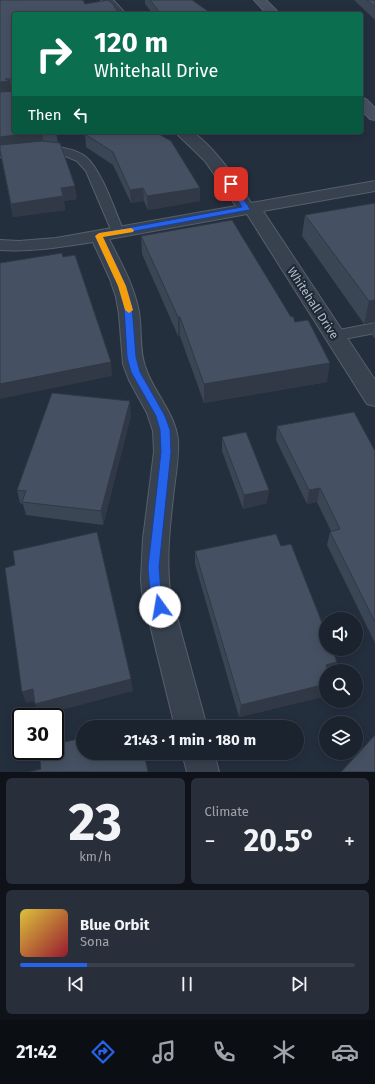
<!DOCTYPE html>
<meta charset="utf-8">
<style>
:root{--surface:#1b232e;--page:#282f3a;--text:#f1f3f6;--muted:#a0a4aa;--line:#39404a;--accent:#2563eb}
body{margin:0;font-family:"Fira Sans",sans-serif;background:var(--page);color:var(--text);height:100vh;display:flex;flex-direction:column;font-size:15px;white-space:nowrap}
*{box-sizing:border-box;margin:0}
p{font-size:13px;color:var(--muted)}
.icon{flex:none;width:22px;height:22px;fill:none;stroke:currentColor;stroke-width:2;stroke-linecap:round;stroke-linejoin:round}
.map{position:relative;height:772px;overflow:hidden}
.side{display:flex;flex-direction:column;gap:6px;padding:6px;background:#0f1319;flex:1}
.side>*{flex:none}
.guide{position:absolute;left:12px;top:12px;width:351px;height:122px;border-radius:4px;box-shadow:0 2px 10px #0003,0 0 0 1px var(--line);background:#0b6e4f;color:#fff;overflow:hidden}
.controls{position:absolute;left:319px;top:612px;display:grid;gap:8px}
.controls a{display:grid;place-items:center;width:44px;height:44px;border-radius:50%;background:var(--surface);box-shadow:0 2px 10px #0003,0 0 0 1px var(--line);font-size:20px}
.speed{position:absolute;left:12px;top:708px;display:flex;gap:8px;font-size:20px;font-weight:700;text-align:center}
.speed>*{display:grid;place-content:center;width:52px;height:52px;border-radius:50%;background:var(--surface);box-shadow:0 2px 10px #0003,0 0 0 1px var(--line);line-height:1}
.speed .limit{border:2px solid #111;border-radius:6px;background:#fff;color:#111}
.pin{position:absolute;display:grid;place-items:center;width:34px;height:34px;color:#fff;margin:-17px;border-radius:8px;box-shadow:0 2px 6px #0006}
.me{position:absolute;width:44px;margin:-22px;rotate:347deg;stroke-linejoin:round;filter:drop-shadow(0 0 3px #0008)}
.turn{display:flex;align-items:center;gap:14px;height:84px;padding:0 16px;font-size:18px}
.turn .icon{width:52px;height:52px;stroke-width:2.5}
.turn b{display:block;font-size:28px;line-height:34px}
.then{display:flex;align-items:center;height:38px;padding:0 16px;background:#0003;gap:8px;font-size:15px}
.big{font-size:30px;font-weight:700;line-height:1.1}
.side .card{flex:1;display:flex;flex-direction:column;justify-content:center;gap:6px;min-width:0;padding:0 14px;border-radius:6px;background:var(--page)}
.side .dial{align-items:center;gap:0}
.dial b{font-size:52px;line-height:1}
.song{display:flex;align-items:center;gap:12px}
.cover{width:48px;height:48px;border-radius:6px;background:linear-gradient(135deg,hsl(50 70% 55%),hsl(350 70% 35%))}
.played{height:4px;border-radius:2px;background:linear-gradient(90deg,var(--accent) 20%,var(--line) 20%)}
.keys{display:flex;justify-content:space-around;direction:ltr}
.heat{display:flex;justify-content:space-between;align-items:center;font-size:22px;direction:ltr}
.side .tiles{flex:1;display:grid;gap:6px;grid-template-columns:1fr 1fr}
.card:last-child{grid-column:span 2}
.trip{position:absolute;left:76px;top:720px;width:228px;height:40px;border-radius:20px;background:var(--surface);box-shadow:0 2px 10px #0003,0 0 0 1px var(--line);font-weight:700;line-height:40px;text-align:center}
.tab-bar{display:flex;height:64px;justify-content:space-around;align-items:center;background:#0b0e12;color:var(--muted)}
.tab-bar .icon{width:28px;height:28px}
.tab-bar .on{color:var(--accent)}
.tab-bar b{font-size:18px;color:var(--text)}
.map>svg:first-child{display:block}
</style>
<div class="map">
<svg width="375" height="772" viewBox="0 0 375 772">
<rect width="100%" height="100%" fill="#242f3e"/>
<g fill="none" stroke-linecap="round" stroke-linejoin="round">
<g stroke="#565f6c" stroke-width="2">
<g id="service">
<path d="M 44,146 C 58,147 75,148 86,157 C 102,171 115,211 124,232 L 123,235 L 113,235 L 112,232 L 86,171 L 77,161 L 63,155 L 44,152 L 0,157 L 0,151 Z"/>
<polygon points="375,323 375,333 334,341 329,340 327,336 329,332 334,331"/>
</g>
</g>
<g stroke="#565f6c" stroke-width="2">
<g id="minor">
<polygon points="101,0 113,0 126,14 114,14"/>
<path d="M 175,132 L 193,132 C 218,151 234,177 251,203 L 375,181 L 375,191 L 263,211 L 375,380 L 375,406 L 367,404 L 247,214 L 109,239 C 121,263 134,285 139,312 C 142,330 139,349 145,366 C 153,392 175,412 178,440 C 179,456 176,473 174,489 C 170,524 166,557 170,592 L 207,727 L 175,727 L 142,592 L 141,579 L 143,539 L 154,452 L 153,431 L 147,413 L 129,380 L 123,364 L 119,314 L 116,297 L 110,279 L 93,242 C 62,247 32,252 0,250 L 0,240 L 19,241 L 56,238 L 236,206 L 205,161 Z"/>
<polygon points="182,753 214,753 219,772 187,772"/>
</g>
</g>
<g stroke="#565f6c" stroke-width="2">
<g id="secondary">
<polygon points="254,0 266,0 280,14 267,14"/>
<polygon points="361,98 366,99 375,108 375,120 370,119 361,110"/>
</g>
</g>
<use href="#service" fill="#38414e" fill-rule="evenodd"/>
<use href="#minor" fill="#38414e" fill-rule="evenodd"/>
<use href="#secondary" fill="#465061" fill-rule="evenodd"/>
</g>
<g fill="#3b4654">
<polygon points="0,0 85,4 113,4 14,14 14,132 56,132 58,143 77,199 64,201 65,210 13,217 0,151"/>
<polygon points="145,0 192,0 212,14 153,14 145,4"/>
<polygon points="354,0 375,0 375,20"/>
<polygon points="85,134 200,201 148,210 144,201 131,203 113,165 86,147"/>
<polygon points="375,203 375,339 372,335 375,322 364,324 302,236 305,215"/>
<polygon points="141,236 327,382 204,403 180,336 178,336 142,254"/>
<polygon points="131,415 103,525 26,515 23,504 20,503 17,490"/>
<polygon points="277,426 375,451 375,643 327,545 330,532 331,531 317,502 307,504 276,440"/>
<polygon points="222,437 267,503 243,509 222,451"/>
<polygon points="195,551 326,671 326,696 239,717 195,564"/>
</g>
<g fill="#303945">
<polygon points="10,81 12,93 0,94 0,82"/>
<polygon points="42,132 44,145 0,150 0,137"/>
<polygon points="75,186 77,199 64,201 65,210 13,217 11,204 61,188"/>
<polygon points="143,188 144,201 131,203 130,190"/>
<polygon points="200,188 200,201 148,210 147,196"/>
<polygon points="375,300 375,322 364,324 369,301"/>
<rect x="178" y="317" width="2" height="19"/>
<polygon points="111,362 112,376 0,399 0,384"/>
<polygon points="330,363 327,382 204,403 204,384"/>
<polygon points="130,401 131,415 103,525 101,511"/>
<polygon points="320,488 317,502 307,504 309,490"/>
<polygon points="269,490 267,503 243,509 244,495"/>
<polygon points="337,662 335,671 326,671 326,665"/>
<polygon points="131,679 133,691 39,716 35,704"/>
<polygon points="326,684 326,696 239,717 241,705"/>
<polygon points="33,689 37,701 26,703 22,692"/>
</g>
<g fill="#455162" stroke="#303945">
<polygon points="0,0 83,0 85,4 108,0 113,4 119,14 14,14 14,79 5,79 10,81 0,82"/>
<polygon points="150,0 192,0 212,14 161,14"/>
<polygon points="367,0 375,0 375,7"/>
<polygon points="13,82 14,82 14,132 40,132 0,137 0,92 13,91"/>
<polygon points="45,132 56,132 56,133"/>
<polygon points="85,132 155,132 171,141 200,188 147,196 143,188 130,190 113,152 85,134"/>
<polygon points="42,141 60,143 75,186 61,188 63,196 11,204 0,150 0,145"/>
<polygon points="375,203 375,300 369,301 305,215"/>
<polygon points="232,220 291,317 293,316 295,322 308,320 330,363 204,384 180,317 178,317 141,236"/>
<polygon points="62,253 63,257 75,255 111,362 0,384 0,263"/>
<polygon points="52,393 130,401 101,511 22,502 26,491 17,490"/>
<polygon points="354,412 375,451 375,622 330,532 340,529 320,488 309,490 277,426"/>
<polygon points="246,432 269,490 244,495 222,437"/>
<polygon points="97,532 131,679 35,704 33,689 22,692 5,568 15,565 13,551"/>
<polygon points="276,534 281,546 291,544 326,633 326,649 332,649 337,662 326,665 328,671 326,671 326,684 241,705 195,551"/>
<polygon points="138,724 139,727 126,727"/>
<polygon points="375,735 375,772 341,772"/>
<polygon points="83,738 83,753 144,753 148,772 29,772 41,769 39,751 55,751 55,744"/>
</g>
<polygon fill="#2563eb" stroke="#184099" points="228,183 233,183 250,209 249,210 103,237 126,286 132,306 136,357 140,372 165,416 170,430 171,452 159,567 161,592 165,607 164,611 160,612 155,611 150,592 148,567 161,452 160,430 156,416 131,372 127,357 124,306 118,286 95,236 99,233 242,207 227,184"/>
<polygon fill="#f59e0b" points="131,228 134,230 133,232 103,237 126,286 133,310 129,313 125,310 118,286 95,236 99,233"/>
<g text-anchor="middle" stroke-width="4" stroke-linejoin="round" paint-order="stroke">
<g font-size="12" fill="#b4bcc9" stroke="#1d2633">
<text transform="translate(313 303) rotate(57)" y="4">Whitehall Drive</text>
</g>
</g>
</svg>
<div class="controls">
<a><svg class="icon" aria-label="sound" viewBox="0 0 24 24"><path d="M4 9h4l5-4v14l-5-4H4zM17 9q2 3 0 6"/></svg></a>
<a><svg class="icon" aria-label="search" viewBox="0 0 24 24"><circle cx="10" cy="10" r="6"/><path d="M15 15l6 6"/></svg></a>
<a><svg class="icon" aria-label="layers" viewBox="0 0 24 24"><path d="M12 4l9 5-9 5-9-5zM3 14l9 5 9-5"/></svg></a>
</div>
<div class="speed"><div class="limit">30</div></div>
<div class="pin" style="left:231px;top:184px;background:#d93025"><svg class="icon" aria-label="arrive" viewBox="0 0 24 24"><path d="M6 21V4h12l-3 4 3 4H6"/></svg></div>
<svg class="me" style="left:160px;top:607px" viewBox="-20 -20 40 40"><circle r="19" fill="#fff"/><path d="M0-13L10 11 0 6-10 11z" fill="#2563eb"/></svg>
<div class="trip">21:43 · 1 min · 180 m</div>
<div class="guide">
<div class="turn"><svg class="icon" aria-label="right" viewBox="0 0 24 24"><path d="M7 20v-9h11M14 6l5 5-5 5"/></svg><div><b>120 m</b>Whitehall Drive</div></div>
<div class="then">Then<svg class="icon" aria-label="left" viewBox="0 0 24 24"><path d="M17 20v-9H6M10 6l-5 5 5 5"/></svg></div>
</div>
</div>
<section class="side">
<div class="tiles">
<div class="card dial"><b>23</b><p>km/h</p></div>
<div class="card"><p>Climate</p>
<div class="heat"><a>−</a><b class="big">20.5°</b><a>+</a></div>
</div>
<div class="card">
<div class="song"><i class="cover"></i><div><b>Blue Orbit</b><p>Sona</p></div></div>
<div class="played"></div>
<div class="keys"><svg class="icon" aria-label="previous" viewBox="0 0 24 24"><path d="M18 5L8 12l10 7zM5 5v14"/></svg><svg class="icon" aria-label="pause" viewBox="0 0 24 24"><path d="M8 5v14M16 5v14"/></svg><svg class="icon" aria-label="next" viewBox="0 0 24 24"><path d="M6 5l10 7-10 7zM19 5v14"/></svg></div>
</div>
</div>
</section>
<nav class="tab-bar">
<b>21:42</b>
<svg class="icon on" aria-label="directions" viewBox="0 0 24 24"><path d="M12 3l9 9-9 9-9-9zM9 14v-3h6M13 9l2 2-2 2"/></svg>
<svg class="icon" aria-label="music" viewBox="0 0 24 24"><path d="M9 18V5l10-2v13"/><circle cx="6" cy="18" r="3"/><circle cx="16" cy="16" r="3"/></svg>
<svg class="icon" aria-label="phone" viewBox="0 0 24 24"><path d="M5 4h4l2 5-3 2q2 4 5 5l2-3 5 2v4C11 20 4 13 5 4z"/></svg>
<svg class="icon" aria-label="climate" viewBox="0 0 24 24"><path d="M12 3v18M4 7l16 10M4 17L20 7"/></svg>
<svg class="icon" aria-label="car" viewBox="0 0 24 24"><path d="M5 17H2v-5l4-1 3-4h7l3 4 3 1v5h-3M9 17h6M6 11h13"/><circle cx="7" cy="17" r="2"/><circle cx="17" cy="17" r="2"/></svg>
</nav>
